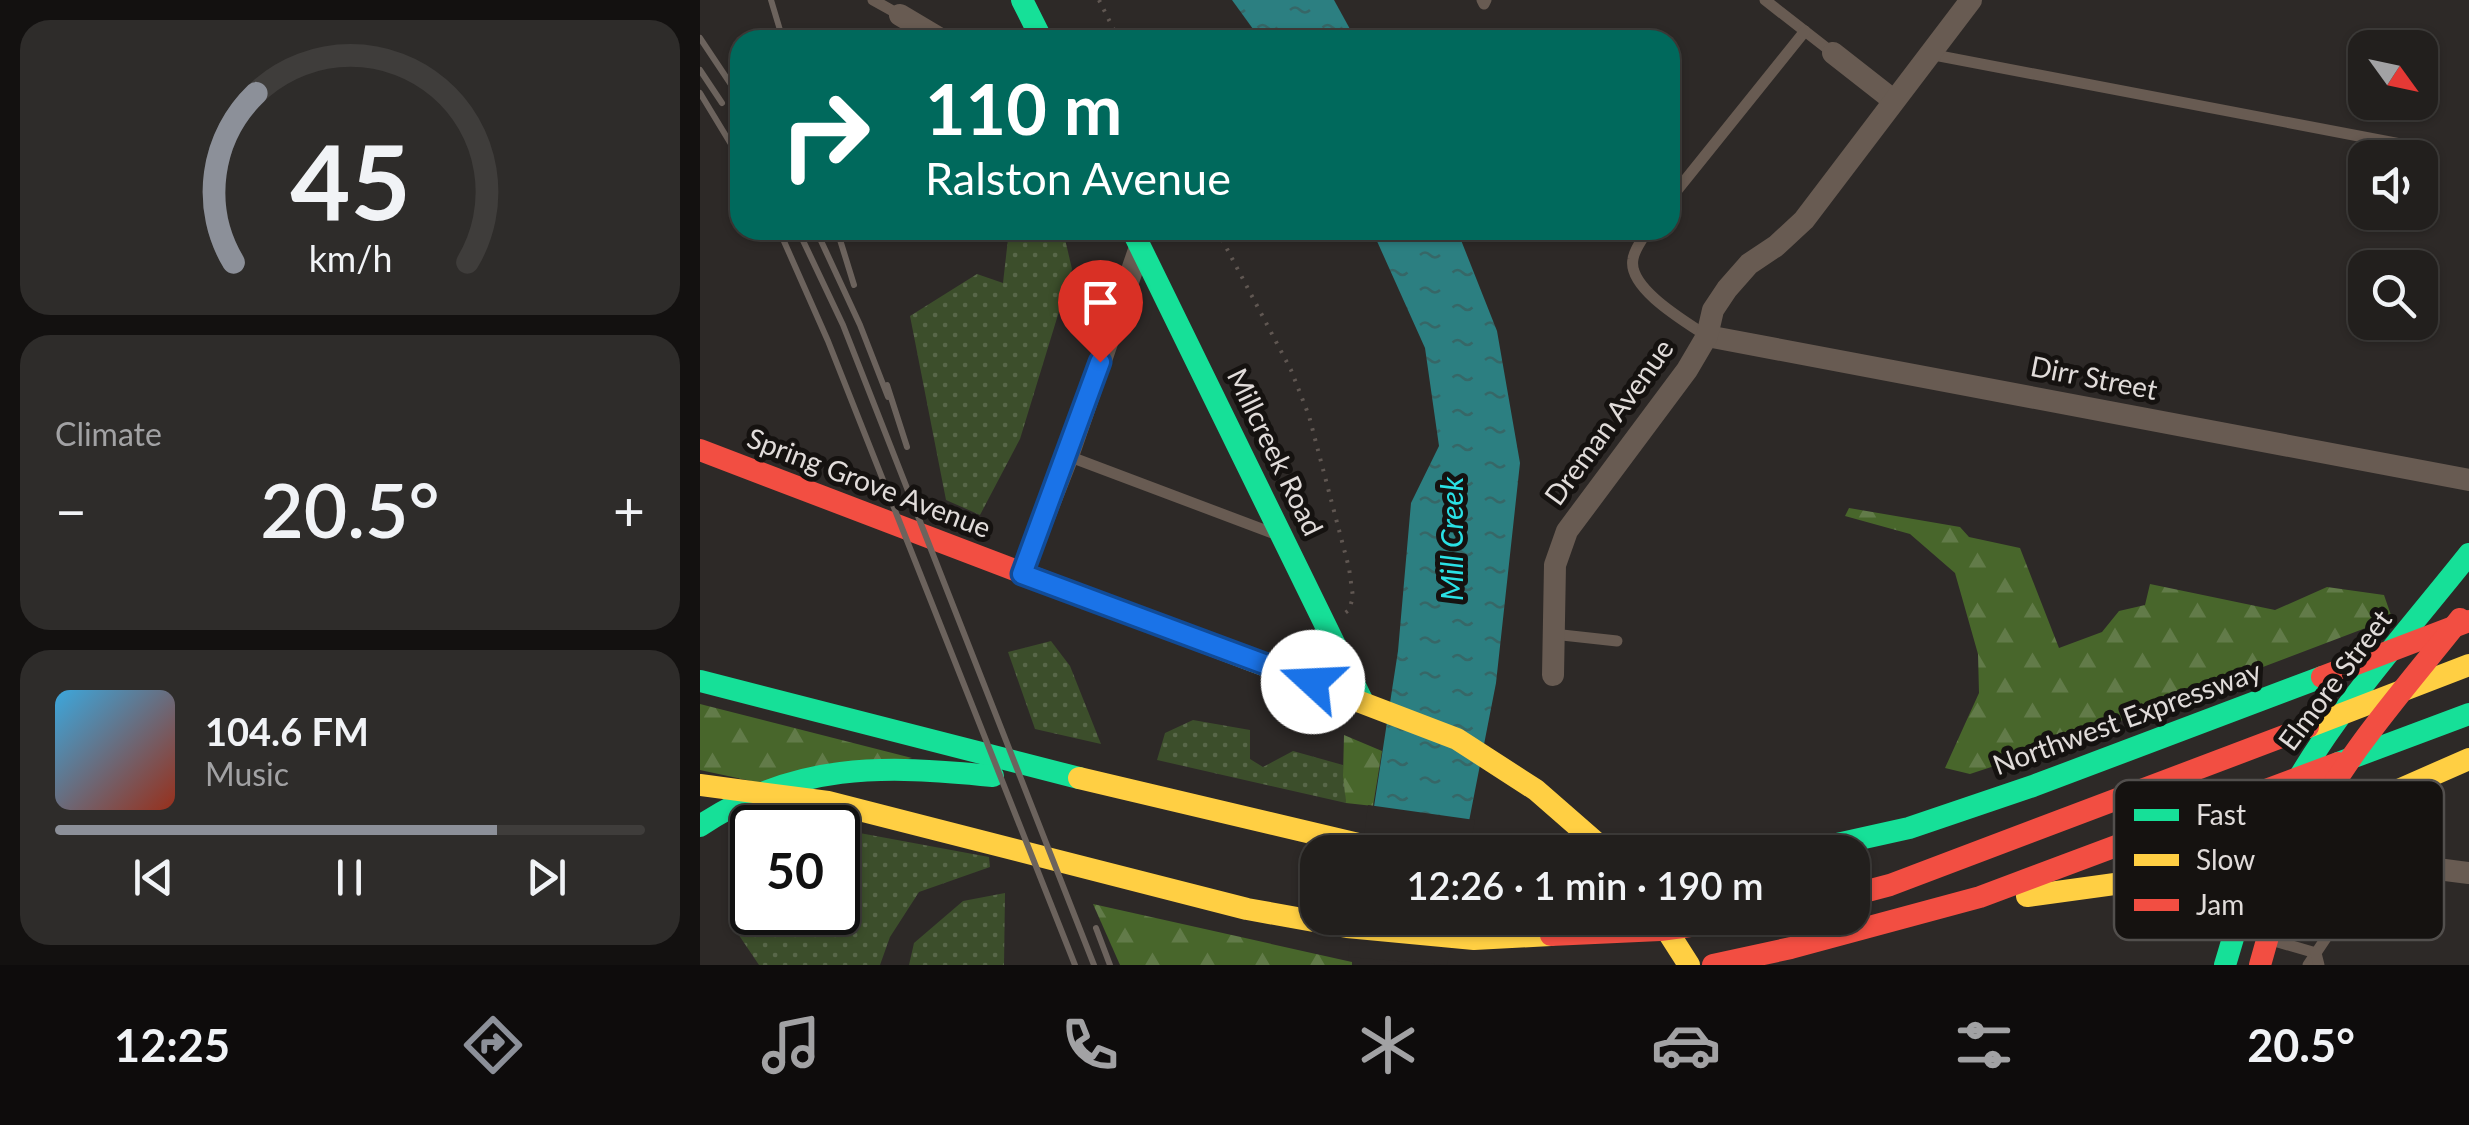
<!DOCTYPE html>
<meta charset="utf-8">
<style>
:root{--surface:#221f1d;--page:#2e2c2a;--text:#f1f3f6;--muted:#a2a2a4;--line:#3f3d3b;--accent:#8c9099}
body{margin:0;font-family:Lato,sans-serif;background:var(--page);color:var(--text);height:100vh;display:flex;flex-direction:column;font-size:38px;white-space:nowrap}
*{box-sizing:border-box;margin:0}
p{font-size:32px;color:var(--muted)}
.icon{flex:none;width:55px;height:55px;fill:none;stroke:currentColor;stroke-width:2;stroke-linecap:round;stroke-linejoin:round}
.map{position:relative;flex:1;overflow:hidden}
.side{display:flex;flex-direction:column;gap:20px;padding:20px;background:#131110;width:700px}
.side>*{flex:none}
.banner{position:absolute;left:30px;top:30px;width:950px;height:210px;border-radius:30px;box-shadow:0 2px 8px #0004,0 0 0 2px var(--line);background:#00695c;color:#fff;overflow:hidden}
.needle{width:65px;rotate:123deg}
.buttons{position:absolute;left:1648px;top:30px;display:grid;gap:20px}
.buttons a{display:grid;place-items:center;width:90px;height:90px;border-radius:20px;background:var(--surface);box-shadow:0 2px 8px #0004,0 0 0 2px var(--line);font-size:50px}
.speed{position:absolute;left:30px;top:805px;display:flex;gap:20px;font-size:50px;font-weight:700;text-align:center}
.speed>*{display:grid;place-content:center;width:130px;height:130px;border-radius:50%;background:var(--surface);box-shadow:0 2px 8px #0004,0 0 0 2px var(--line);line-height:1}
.speed .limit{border:5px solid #111;border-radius:15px;background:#fff;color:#111}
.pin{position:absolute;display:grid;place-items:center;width:85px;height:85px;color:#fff;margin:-102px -42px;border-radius:50% 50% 50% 0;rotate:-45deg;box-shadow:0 0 10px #0007}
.pin .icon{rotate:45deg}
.me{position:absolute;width:110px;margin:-55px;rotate:290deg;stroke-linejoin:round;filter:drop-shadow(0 0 8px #0008)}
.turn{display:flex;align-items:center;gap:35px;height:210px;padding:0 30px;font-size:45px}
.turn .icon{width:130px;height:130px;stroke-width:2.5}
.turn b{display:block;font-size:70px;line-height:85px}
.big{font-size:75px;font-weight:600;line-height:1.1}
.side .widget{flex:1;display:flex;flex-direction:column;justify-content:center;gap:15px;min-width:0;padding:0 35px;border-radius:30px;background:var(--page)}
.side .dial{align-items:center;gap:0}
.dial svg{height:260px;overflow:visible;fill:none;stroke:var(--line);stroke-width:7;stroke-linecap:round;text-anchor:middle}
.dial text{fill:var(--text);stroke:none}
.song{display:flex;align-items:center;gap:30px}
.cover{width:120px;height:120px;border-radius:15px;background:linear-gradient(135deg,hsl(200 70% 55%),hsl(10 70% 35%))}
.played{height:10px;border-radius:5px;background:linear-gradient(90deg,var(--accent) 75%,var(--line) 75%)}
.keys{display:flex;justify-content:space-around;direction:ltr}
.heat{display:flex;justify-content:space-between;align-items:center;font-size:55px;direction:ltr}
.trip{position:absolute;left:600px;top:835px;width:570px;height:100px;border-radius:30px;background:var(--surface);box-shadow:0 2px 8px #0004,0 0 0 2px var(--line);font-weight:600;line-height:100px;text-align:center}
.tab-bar{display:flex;height:160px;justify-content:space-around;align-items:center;background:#0e0c0c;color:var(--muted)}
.tab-bar .icon{width:70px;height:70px}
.tab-bar .selected{color:var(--accent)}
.tab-bar b{font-size:45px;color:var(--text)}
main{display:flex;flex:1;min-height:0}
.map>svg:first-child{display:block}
</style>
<main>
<section class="side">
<div class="widget dial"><svg viewBox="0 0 100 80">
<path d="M14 69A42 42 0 1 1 86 69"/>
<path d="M14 69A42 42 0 0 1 21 17" stroke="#8c9099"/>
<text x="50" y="56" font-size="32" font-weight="700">45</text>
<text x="50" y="72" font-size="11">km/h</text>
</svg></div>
<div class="widget"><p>Climate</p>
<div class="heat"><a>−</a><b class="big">20.5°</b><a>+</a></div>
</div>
<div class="widget">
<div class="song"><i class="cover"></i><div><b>104.6 FM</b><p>Music</p></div></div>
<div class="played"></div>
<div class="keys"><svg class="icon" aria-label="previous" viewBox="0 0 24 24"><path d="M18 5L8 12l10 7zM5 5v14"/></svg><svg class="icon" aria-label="pause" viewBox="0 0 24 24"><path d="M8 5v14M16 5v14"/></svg><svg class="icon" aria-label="next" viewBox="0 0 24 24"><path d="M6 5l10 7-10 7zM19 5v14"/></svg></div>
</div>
</section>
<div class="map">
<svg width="1769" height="965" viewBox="0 0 1769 965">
<defs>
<pattern id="grass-dots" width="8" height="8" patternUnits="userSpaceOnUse" patternTransform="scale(2.5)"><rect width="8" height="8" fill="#3c4e2b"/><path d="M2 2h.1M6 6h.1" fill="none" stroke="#586749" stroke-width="1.8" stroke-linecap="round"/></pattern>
<pattern id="forest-firs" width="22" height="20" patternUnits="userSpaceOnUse" patternTransform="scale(2.5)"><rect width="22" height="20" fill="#48662b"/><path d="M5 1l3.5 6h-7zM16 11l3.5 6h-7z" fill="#627b49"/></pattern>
<pattern id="water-ripples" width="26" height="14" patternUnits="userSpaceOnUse" patternTransform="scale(2.5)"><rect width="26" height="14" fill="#2c7f81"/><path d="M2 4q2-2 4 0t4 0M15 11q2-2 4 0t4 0" fill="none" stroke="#366767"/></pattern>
</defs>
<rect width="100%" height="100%" fill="#2d2927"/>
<g fill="url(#grass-dots)">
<polygon points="309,230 359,230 365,239 372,269 320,439 280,515 246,500 210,316 277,274 303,283"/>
<polygon points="351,641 370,666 401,744 335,729 308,652"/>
<polygon points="493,720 550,730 550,759 563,767 593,751 643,765 646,803 457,760 465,733"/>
<polygon points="138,829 289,857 290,867 219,892 190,937 180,965 59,965 28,919 52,856 52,912 138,912"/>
<polygon points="305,893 304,965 209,965 214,943 263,901"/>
</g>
<g fill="url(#forest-firs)">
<polygon points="1149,508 1260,527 1269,537 1320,548 1359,648 1402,632 1419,611 1445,605 1450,584 1575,610 1627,587 1684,595 1692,618 1346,749 1270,774 1245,768 1279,693 1278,654 1255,573 1210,534 1145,516"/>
<polygon points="0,704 212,758 89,789 0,770"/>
<polygon points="644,735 682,751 673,806 646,803 643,776"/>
<polygon points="393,904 652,962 652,965 420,965"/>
</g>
<g fill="url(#water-ripples)">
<polygon points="532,0 634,0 656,40 561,40"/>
<polygon points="672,230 757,230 797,331 820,463 796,683 763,852 667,852 698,651 711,503 739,446 725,348"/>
</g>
<g fill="#2d2927">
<polygon points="668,805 775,820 769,852 662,852"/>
<polygon points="653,918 756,918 747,965 648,957"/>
</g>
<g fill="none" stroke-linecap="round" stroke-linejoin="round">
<g stroke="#605752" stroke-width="4" stroke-dasharray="2.5 8" stroke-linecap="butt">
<polyline points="399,0 419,40"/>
<polyline points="517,230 591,370 609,416 649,568 653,597 649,610 645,613"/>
</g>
<g stroke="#685b52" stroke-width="11">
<polyline points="173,0 200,15"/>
<polyline points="782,0 784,4 786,0"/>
<polyline points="1065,0 1133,53"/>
<polyline points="1229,54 1711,146"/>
<polyline points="970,199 1105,31"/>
<path d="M 948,230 C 943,238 934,250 933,259 C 927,288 986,322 1007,336"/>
<polyline points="368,456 575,534"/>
<polyline points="853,634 917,641"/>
<polyline points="1571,940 1616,953 1608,965"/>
<polyline points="1619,965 1616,953 1638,920 1687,934"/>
</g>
<g stroke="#685b52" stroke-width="22">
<polyline points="200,15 242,40"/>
<polyline points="1133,53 1193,100"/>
<polyline points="1007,336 1769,480"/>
<polyline points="322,573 368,456 440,247"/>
<polyline points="853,675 855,565 867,531 987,370 1007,336 1013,310 1027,289 1049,264 1076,246 1104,220 1271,0"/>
<polyline points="1599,830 1683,862 1769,873"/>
</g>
<g stroke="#16e098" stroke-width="22">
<polyline points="322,0 342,40"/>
<polyline points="432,230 663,702"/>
<polyline points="0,681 379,778"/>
<polyline points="1638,763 1769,714"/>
<path d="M 0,826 C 95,762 183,765 293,776"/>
<polyline points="1101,852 1209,828 1333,786 1622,677"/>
<path d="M 1525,965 C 1539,919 1551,871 1572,827 C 1621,726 1700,641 1769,554"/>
</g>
<g stroke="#ffcf43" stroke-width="22">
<polyline points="375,593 757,739 836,790 907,852"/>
<polyline points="1608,727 1769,665"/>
<polyline points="379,778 692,852"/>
<polyline points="0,785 128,802 547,909 647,927 774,939 851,935"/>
<polyline points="1327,896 1480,875 1518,864 1637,817 1769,759"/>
<polyline points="959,918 989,965"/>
</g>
<g stroke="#f24e42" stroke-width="22">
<polyline points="0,450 375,593"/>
<polyline points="1622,677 1769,621"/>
<polyline points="1152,895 1190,885 1608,727"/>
<polyline points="851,935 960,930 1051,918"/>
<polyline points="1013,965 1091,948 1280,897 1638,763"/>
<path d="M 1560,965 C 1572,923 1583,879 1602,840 C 1642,758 1704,690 1760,619"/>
</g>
<g stroke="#6c635d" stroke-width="6">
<polyline points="71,0 83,40"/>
<polyline points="0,38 40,98"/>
<polyline points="0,70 22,103"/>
<polyline points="0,93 40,159"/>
<polyline points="79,230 128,341 375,965"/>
<polyline points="98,230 143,325 394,965"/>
<polyline points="116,230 160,325 188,397"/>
<polyline points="137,230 154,285"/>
<polyline points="187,385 207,447"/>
<polyline points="396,928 410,965"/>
</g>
</g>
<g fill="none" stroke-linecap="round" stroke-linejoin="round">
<g stroke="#114b97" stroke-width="25">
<polyline id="route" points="400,362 322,574 613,682"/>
</g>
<use href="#route" stroke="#1a73e8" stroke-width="18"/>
</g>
<g text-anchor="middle" stroke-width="10" stroke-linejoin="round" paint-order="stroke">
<g font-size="28" fill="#e1dcda" stroke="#151210">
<text transform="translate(1394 378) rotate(11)" y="10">Dirr Street</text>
<text transform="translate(909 422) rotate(-54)" y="10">Dreman Avenue</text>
<text transform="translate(575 452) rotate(64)" y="10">Millcreek Road</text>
<text transform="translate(169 483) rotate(21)" y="10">Spring Grove Avenue</text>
<text transform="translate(1635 680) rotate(-53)" y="10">Elmore Street</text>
<text transform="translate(1427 718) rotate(-20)" y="10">Northwest Expressway</text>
</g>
<g font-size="30" font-style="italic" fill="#2ae1e5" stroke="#151210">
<text transform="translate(753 539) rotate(-90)" y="10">Mill Creek</text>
</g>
</g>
<rect x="1414" y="780" width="330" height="160" rx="15" fill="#151210" stroke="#524f4d" stroke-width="2.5"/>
<rect x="1434" y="809" width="45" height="12" fill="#16e098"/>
<rect x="1434" y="854" width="45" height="12" fill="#ffcf43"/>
<rect x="1434" y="899" width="45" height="12" fill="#f24e42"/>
<g font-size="28" fill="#e1dcda">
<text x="1496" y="825">Fast</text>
<text x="1496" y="870">Slow</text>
<text x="1496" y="915">Jam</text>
</g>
</svg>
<div class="buttons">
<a><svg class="needle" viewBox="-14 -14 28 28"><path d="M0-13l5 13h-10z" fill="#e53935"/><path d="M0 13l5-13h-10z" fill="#a2a2a4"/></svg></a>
<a><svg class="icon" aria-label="sound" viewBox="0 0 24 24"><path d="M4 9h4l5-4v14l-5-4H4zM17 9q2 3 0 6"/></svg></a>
<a><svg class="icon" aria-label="search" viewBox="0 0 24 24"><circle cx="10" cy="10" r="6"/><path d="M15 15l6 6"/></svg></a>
</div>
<div class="speed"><div class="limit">50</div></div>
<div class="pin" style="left:400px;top:362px;background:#d93025"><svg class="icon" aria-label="arrive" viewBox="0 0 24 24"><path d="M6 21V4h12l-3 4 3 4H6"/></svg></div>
<svg class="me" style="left:613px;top:682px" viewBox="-20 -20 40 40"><circle r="19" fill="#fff"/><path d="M0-13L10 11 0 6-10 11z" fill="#1a73e8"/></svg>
<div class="trip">12:26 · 1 min · 190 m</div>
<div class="banner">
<div class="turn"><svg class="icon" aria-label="right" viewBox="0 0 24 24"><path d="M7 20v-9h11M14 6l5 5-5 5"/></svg><div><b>110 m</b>Ralston Avenue</div></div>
</div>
</div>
</main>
<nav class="tab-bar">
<b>12:25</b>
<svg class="icon selected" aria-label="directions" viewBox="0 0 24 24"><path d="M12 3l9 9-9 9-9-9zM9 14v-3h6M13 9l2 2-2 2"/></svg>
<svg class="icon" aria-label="music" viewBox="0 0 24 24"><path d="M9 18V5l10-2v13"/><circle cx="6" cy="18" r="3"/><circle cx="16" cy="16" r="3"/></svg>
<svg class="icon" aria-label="phone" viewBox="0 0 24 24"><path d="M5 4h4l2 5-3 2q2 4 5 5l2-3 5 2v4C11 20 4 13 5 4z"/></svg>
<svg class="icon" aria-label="climate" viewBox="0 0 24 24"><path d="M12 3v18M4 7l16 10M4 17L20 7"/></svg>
<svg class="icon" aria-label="car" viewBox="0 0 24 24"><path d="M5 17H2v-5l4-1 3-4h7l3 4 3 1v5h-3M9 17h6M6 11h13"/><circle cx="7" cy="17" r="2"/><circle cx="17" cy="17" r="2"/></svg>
<svg class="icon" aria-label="filters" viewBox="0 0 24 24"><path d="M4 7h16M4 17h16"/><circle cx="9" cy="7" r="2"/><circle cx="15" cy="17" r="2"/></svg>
<b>20.5°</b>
</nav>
